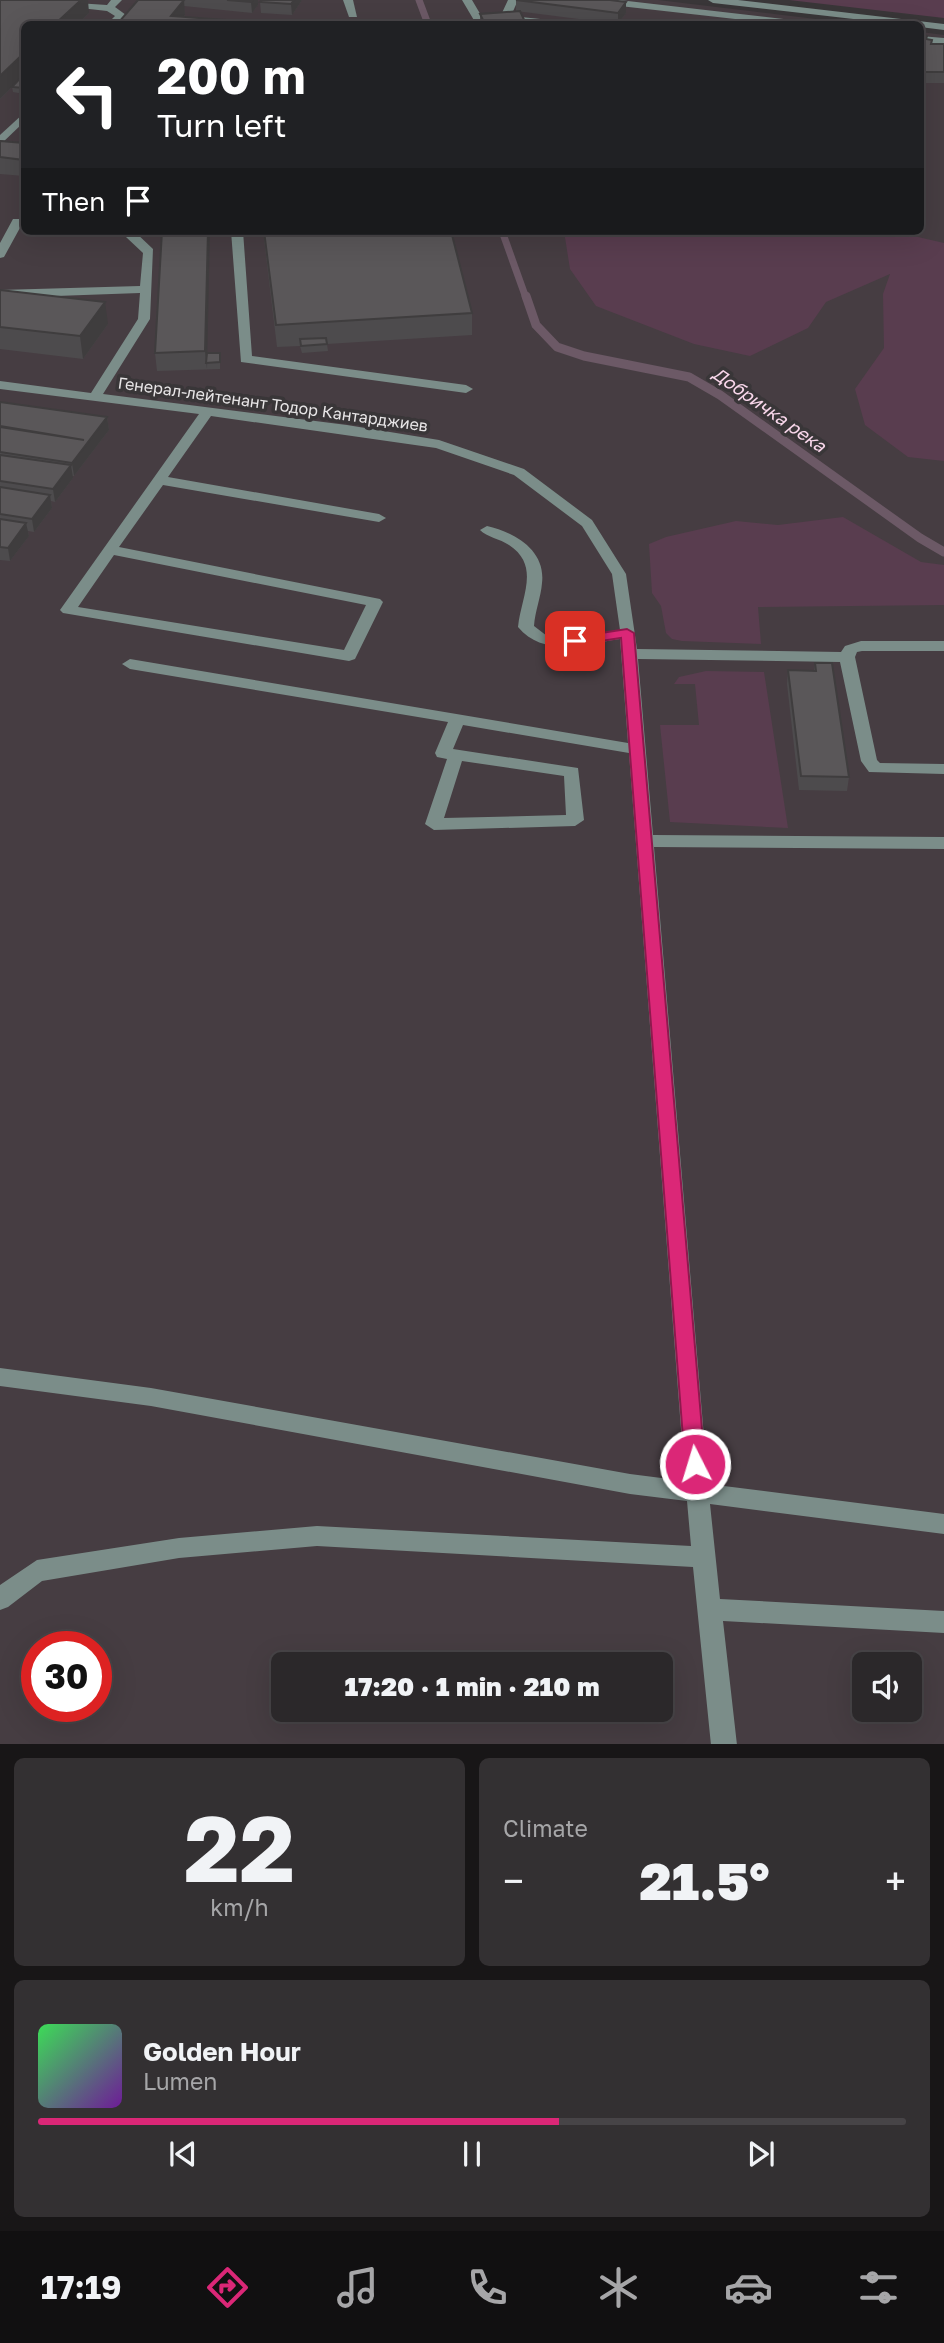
<!DOCTYPE html>
<meta charset="utf-8">
<style>
:root{--surface:#2b282a;--page:#333032;--text:#f1f3f6;--muted:#a6a6a8;--line:#474447;--accent:#db2777}
body{margin:0;font-family:"Golos Text",sans-serif;background:var(--page);color:var(--text);height:100vh;display:flex;flex-direction:column;font-size:26px;white-space:nowrap}
*{box-sizing:border-box;margin:0}
p{font-size:23px;color:var(--muted)}
.icon{flex:none;width:38px;height:38px;fill:none;stroke:currentColor;stroke-width:2;stroke-linecap:round;stroke-linejoin:round}
.map{position:relative;height:1744px;overflow:hidden}
.sheet{display:flex;flex-direction:column;gap:14px;padding:14px;background:#181617;flex:1}
.sheet>*{flex:none}
.guide{position:absolute;left:21px;top:21px;width:903px;height:214px;border-radius:10px;box-shadow:0 7px 28px #0002,0 0 0 2px var(--line);background:#202124;color:#fff;overflow:hidden}
.tools{position:absolute;left:852px;top:1652px;display:grid;gap:14px}
.tools a{display:grid;place-items:center;width:70px;height:70px;border-radius:10px;background:var(--surface);box-shadow:0 7px 28px #0002,0 0 0 2px var(--line);font-size:35px}
.speed{position:absolute;left:21px;top:1631px;display:flex;gap:14px;font-size:35px;font-weight:700;text-align:center}
.speed>*{display:grid;place-content:center;width:91px;height:91px;border-radius:50%;background:var(--surface);box-shadow:0 7px 28px #0002,0 0 0 2px var(--line);line-height:1}
.speed .limit{border:10px solid #d22;background:#fff;color:#111}
.pin{position:absolute;display:grid;place-items:center;width:60px;height:60px;color:#fff;margin:-30px;border-radius:14px;box-shadow:0 4px 10px #0006}
.me{position:absolute;width:77px;margin:-38px;rotate:355deg;stroke-linejoin:round;filter:drop-shadow(0 0 5px #0008)}
.turn{display:flex;align-items:center;gap:24px;height:147px;padding:0 21px;font-size:32px}
.turn .icon{width:91px;height:91px;stroke-width:2.5}
.turn b{display:block;font-size:49px;line-height:60px}
.then{display:flex;align-items:center;height:66px;padding:0 21px;background:#0003;gap:14px;font-size:26px}
.big{font-size:52px;font-weight:800;line-height:1.1}
.sheet .tile{flex:1;display:flex;flex-direction:column;justify-content:center;gap:10px;min-width:0;padding:0 24px;border-radius:10px;background:var(--page)}
.sheet .dial{align-items:center;gap:0}
.dial b{font-size:91px;line-height:1}
.song{display:flex;align-items:center;gap:21px}
.cover{width:84px;height:84px;border-radius:10px;background:linear-gradient(135deg,hsl(130 70% 55%),hsl(280 70% 35%))}
.played{height:7px;border-radius:4px;background:linear-gradient(90deg,var(--accent) 60%,var(--line) 60%)}
.keys{display:flex;justify-content:space-around;direction:ltr}
.heat{display:flex;justify-content:space-between;align-items:center;font-size:38px;direction:ltr}
.sheet .tiles{flex:1;display:grid;gap:14px;grid-template-columns:1fr 1fr}
.tile:last-child{grid-column:span 2}
.trip{position:absolute;left:271px;top:1652px;width:402px;height:70px;border-radius:10px;background:var(--surface);box-shadow:0 7px 28px #0002,0 0 0 2px var(--line);font-weight:800;line-height:70px;text-align:center}
.tabs{display:flex;height:112px;justify-content:space-around;align-items:center;background:#111011;color:var(--muted)}
.tabs .icon{width:49px;height:49px}
.tabs .on{color:var(--accent)}
.tabs b{font-size:32px;color:var(--text)}
.map>svg:first-child{display:block}
</style>
<div class="map">
<svg width="944" height="1745" viewBox="0 0 944 1745">
<rect width="100%" height="100%" fill="#393638"/>
<path fill="#463d42" fill-rule="evenodd" d="M 0,0 L 658,0 L 857,24 L 24,24 L 24,231 L 920,231 L 921,32 L 944,35 L 944,1744 L 0,1745 ZM 37,1647 L 96,1647 L 96,1706 L 37,1706 ZM 284,1664 L 662,1664 L 662,1710 L 284,1710 ZM 864,1664 L 910,1664 L 910,1710 L 864,1710 Z"/>
<g fill="#593d4f">
<polygon points="789,0 944,0 944,18"/>
<polygon points="564,231 892,231 944,243 944,461 908,457 865,425 855,389 884,348 883,294 890,274 826,302 808,328 750,356 694,344 596,306 570,269"/>
<polygon points="843,517 921,562 944,565 944,605 758,607 761,644 682,641 672,639 666,633 661,606 652,593 649,544 666,537 736,521 778,525"/>
<polygon points="706,671 764,672 788,828 670,822 660,725 699,725 695,684 674,684 679,677"/>
</g>
<g fill="none" stroke-linecap="round" stroke-linejoin="round">
<g stroke="#6c5966" stroke-width="7">
<polyline points="419,0 428,24"/>
<polyline points="502,231 526,298"/>
</g>
<polyline stroke="#6c5966" stroke-width="9" points="526,296 536,325 557,347 584,356 689,377 720,395 920,538 944,552"/>
<g fill="#7b8d89" fill-rule="evenodd">
<polygon points="31,0 107,5 111,0 122,0 115,7 126,15 117,24 107,24 115,16 107,11 36,3"/>
<polygon points="343,0 353,0 357,17 349,17"/>
<polygon points="462,0 472,0 482,17 501,15 508,0 518,0 511,16 560,21 565,24 505,21 479,23 475,22"/>
<polygon points="588,0 619,0 801,21 806,24 779,24 593,3"/>
<polygon points="708,0 738,0 944,24 944,30 920,27 920,24 897,24 713,3"/>
<polygon points="920,36 944,38 944,44 920,42"/>
<polygon points="920,98 925,101 925,107 920,110"/>
<polygon points="24,113 24,122 0,145 0,135"/>
<polygon points="13,219 24,219 24,225 21,226 4,257 0,258 0,243"/>
<path d="M 112,231 L 134,231 L 153,249 L 150,319 L 103,394 L 347,425 L 439,440 L 524,469 L 592,520 L 626,574 L 637,649 L 841,652 L 845,646 L 861,641 L 944,641 L 944,651 L 862,651 L 857,652 L 855,657 L 877,760 L 880,763 L 944,764 L 944,774 L 869,772 L 861,761 L 840,662 L 638,659 L 653,835 L 944,837 L 944,849 L 654,847 L 708,1484 L 944,1514 L 944,1534 L 710,1504 L 720,1599 L 944,1611 L 944,1633 L 723,1621 L 737,1745 L 711,1745 L 693,1567 L 317,1546 L 179,1558 L 42,1581 L 8,1607 L 0,1610 L 0,1585 L 37,1560 L 179,1538 L 317,1526 L 691,1546 L 687,1501 L 630,1494 L 151,1406 L 0,1386 L 0,1368 L 151,1388 L 630,1474 L 685,1481 L 629,753 L 463,725 L 453,749 L 578,768 L 584,820 L 575,826 L 434,830 L 425,824 L 447,759 L 437,757 L 435,753 L 448,722 L 130,669 L 122,664 L 130,659 L 628,743 L 620,639 C 585,644 544,658 518,627 C 521,597 541,566 509,545 C 500,539 487,537 480,530 L 487,526 C 514,532 546,550 542,583 C 541,597 535,611 534,626 L 547,636 L 575,636 L 620,630 L 612,574 L 582,526 L 514,475 L 436,448 L 211,416 L 168,477 L 379,514 L 386,518 L 379,522 L 163,485 L 119,547 L 380,599 L 383,602 L 355,659 L 349,661 L 63,613 L 60,610 L 199,414 L 0,389 L 0,381 L 91,393 L 138,319 L 140,293 L 0,298 L 0,290 L 140,286 L 143,253 L 126,237 ZM 114,555 L 366,605 L 344,650 L 78,607 ZM 462,761 L 564,776 L 566,815 L 444,818 Z"/>
<polygon points="231,231 243,231 252,356 466,385 473,389 466,393 241,362"/>
</g>
</g>
<g fill="#4d4b4d">
<polygon points="0,0 89,13 78,24 24,24 24,94 13,92 12,87 0,99"/>
<polygon points="138,0 258,0 258,5 252,13 184,6 185,15 184,17 278,24 118,24 118,23"/>
<polygon points="302,0 292,15 261,13 260,2"/>
<polygon points="516,0 626,2 626,13 618,24 516,11"/>
<polygon points="480,14 526,24 480,24"/>
<polygon points="920,35 931,44 944,45 944,83 920,83"/>
<polygon points="0,140 24,143 24,176 0,174"/>
<polygon points="162,231 207,353 220,353 220,369 157,371 155,353"/>
<polygon points="263,231 451,231 472,313 472,335 327,344 328,351 302,353 300,346 277,347"/>
<polygon points="0,290 108,324 83,359 0,349"/>
<polygon points="0,402 107,417 109,430 74,476 72,476 73,478 55,502 51,501 52,508 34,532 28,531 29,536 10,561 0,560"/>
<polygon points="815,663 849,777 847,791 799,790 787,684 788,670 814,671"/>
</g>
<g fill="#3f3d3e">
<polygon points="81,0 88,0 89,13 78,24 55,24"/>
<polygon points="184,0 185,15 178,24 171,16"/>
<polygon points="253,0 258,0 258,5 252,13 251,2"/>
<polygon points="294,0 302,0 292,15 291,4"/>
<polygon points="626,2 626,13 618,24 618,13"/>
<polygon points="24,53 24,75 0,99 0,76"/>
<polygon points="208,231 210,231 207,369 205,351"/>
<polygon points="105,302 108,324 83,359 80,336"/>
<polygon points="107,417 109,430 74,476 72,463"/>
<polygon points="71,465 73,478 55,502 53,489"/>
<polygon points="50,495 52,508 34,532 32,519"/>
<polygon points="26,523 29,536 10,561 8,548"/>
</g>
<g fill="#5a5759" stroke="#3f3d3e" stroke-width="2">
<polygon points="0,0 81,0 55,24 24,24 24,53 0,76"/>
<polygon points="138,0 184,0 171,16 278,24 136,24 118,23"/>
<polygon points="227,0 253,0 251,2"/>
<polygon points="262,0 294,0 291,4 260,2"/>
<polygon points="516,0 610,0 626,2 618,13"/>
<polygon points="520,11 526,24 485,24 480,14"/>
<polygon points="920,35 927,36 926,39 932,40 931,44 944,44 944,72 920,72"/>
<polygon points="24,74 24,88 12,87"/>
<polygon points="0,141 24,143 24,160 0,157"/>
<polygon points="162,231 208,231 205,351 155,353"/>
<polygon points="264,231 451,231 472,313 276,325"/>
<polygon points="0,290 105,302 80,336 0,327"/>
<polygon points="326,338 327,344 301,346 300,339"/>
<polygon points="207,353 220,353 220,362 206,363"/>
<polygon points="0,402 107,417 72,463 0,452 0,427 84,440 0,426"/>
<polygon points="0,455 71,465 53,489 0,481"/>
<polygon points="0,487 50,495 32,519 0,514"/>
<polygon points="0,519 26,523 8,548 0,547"/>
<polygon points="815,663 832,663 849,777 801,776 788,670 816,671"/>
</g>
<polygon fill="#db2777" stroke="#8e194d" stroke-width="2" points="627,629 634,633 705,1464 702,1470 695,1472 688,1470 685,1464 621,638 575,645 568,641 575,637"/>
<g text-anchor="middle" stroke-width="7" stroke-linejoin="round" paint-order="stroke">
<g font-size="16" fill="#e8e6e7" stroke="#393638">
<text transform="translate(273 404) rotate(8)" y="6">Генерал-лейтенант Тодор Кантарджиев</text>
</g>
<g font-size="18" font-style="italic" fill="#f9d7eb" stroke="#393638">
<text transform="translate(769 410) rotate(35)" y="6">Добричка река</text>
</g>
</g>
</svg>
<div class="tools">
<a><svg class="icon" aria-label="sound" viewBox="0 0 24 24"><path d="M4 9h4l5-4v14l-5-4H4zM17 9q2 3 0 6"/></svg></a>
</div>
<div class="speed"><div class="limit">30</div></div>
<div class="pin" style="left:575px;top:641px;background:#d93025"><svg class="icon" aria-label="arrive" viewBox="0 0 24 24"><path d="M6 21V4h12l-3 4 3 4H6"/></svg></div>
<svg class="me" style="left:695px;top:1464px" viewBox="-20 -20 40 40"><circle r="17" fill="#db2777" stroke="#fff" stroke-width="3"/><path d="M0-11L8 9 0 5-8 9z" fill="#fff"/></svg>
<div class="trip">17:20 · 1 min · 210 m</div>
<div class="guide">
<div class="turn"><svg class="icon" aria-label="left" viewBox="0 0 24 24"><path d="M17 20v-9H6M10 6l-5 5 5 5"/></svg><div><b>200 m</b>Turn left</div></div>
<div class="then">Then<svg class="icon" aria-label="arrive" viewBox="0 0 24 24"><path d="M6 21V4h12l-3 4 3 4H6"/></svg></div>
</div>
</div>
<section class="sheet">
<div class="tiles">
<div class="tile dial"><b>22</b><p>km/h</p></div>
<div class="tile"><p>Climate</p>
<div class="heat"><a>−</a><b class="big">21.5°</b><a>+</a></div>
</div>
<div class="tile">
<div class="song"><i class="cover"></i><div><b>Golden Hour</b><p>Lumen</p></div></div>
<div class="played"></div>
<div class="keys"><svg class="icon" aria-label="previous" viewBox="0 0 24 24"><path d="M18 5L8 12l10 7zM5 5v14"/></svg><svg class="icon" aria-label="pause" viewBox="0 0 24 24"><path d="M8 5v14M16 5v14"/></svg><svg class="icon" aria-label="next" viewBox="0 0 24 24"><path d="M6 5l10 7-10 7zM19 5v14"/></svg></div>
</div>
</div>
</section>
<nav class="tabs">
<b>17:19</b>
<svg class="icon on" aria-label="directions" viewBox="0 0 24 24"><path d="M12 3l9 9-9 9-9-9zM9 14v-3h6M13 9l2 2-2 2"/></svg>
<svg class="icon" aria-label="music" viewBox="0 0 24 24"><path d="M9 18V5l10-2v13"/><circle cx="6" cy="18" r="3"/><circle cx="16" cy="16" r="3"/></svg>
<svg class="icon" aria-label="phone" viewBox="0 0 24 24"><path d="M5 4h4l2 5-3 2q2 4 5 5l2-3 5 2v4C11 20 4 13 5 4z"/></svg>
<svg class="icon" aria-label="climate" viewBox="0 0 24 24"><path d="M12 3v18M4 7l16 10M4 17L20 7"/></svg>
<svg class="icon" aria-label="car" viewBox="0 0 24 24"><path d="M5 17H2v-5l4-1 3-4h7l3 4 3 1v5h-3M9 17h6M6 11h13"/><circle cx="7" cy="17" r="2"/><circle cx="17" cy="17" r="2"/></svg>
<svg class="icon" aria-label="filters" viewBox="0 0 24 24"><path d="M4 7h16M4 17h16"/><circle cx="9" cy="7" r="2"/><circle cx="15" cy="17" r="2"/></svg>
</nav>
